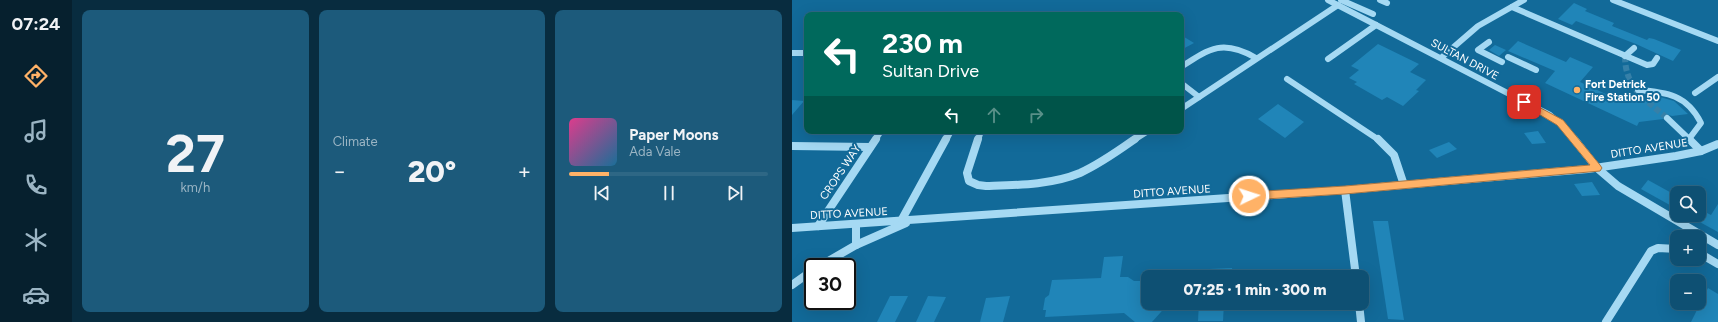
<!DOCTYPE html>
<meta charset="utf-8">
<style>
:root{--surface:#0e5073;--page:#1c5a7b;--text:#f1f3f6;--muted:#9bb5c4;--line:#2e6785;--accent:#ffb267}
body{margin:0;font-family:Figtree,sans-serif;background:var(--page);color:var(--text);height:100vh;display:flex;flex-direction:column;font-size:15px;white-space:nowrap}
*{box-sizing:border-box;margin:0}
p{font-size:13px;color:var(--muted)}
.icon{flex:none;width:22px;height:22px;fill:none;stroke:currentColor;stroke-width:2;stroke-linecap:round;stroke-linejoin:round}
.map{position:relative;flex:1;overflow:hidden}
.side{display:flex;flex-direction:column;gap:10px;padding:10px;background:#082c3f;width:720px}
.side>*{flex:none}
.banner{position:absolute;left:12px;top:12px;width:380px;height:122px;border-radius:8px;box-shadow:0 4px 16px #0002,0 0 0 1px var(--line);background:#00695c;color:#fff;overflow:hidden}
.fabs{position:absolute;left:878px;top:186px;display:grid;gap:8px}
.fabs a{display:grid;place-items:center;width:36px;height:36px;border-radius:8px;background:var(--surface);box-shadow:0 4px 16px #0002,0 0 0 1px var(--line);font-size:20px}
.speed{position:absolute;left:12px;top:258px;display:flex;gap:8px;font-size:20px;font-weight:700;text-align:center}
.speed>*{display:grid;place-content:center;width:52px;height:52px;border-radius:50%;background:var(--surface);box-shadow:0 4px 16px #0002,0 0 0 1px var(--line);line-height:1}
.speed .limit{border:2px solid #111;border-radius:6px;background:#fff;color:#111}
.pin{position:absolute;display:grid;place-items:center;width:34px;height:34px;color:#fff;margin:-17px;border-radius:8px;box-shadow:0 2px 6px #0006}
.me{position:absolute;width:44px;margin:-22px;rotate:86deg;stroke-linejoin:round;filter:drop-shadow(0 0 3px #0008)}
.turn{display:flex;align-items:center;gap:14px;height:84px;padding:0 12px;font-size:18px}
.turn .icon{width:52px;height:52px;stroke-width:2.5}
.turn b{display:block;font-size:28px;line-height:34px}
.lanes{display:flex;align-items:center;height:38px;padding:0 12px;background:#0003;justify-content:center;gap:20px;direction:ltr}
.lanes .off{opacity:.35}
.big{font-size:30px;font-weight:800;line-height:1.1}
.side .tile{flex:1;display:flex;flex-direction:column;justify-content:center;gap:6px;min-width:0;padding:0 14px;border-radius:8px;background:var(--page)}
.side .dial{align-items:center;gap:0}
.dial b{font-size:52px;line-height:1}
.song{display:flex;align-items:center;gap:12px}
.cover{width:48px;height:48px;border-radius:6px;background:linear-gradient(135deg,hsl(330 70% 55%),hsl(200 70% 35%))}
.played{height:4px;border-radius:2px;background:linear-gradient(90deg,var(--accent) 20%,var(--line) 20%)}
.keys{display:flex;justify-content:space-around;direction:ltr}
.heat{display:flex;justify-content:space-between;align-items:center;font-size:22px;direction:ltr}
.side .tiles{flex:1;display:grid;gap:10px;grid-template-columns:repeat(3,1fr)}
.trip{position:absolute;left:349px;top:270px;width:228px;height:40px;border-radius:8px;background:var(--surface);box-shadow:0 4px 16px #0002,0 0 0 1px var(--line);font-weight:800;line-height:40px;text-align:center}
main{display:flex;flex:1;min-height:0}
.tab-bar{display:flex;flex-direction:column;width:72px;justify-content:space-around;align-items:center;background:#06202e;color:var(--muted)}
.tab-bar .icon{width:28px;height:28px}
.tab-bar .selected{color:var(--accent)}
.tab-bar b{font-size:18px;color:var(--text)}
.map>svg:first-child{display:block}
</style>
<main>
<nav class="tab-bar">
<b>07:24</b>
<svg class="icon selected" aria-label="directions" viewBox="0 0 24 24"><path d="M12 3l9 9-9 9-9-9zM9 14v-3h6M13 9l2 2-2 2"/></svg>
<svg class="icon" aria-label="music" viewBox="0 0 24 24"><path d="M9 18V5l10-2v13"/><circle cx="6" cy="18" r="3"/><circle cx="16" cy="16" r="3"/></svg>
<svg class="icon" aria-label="phone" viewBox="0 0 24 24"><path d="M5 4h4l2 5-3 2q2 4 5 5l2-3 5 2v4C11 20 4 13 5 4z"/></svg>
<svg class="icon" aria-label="climate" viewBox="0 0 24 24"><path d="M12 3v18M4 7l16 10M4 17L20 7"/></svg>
<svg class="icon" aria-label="car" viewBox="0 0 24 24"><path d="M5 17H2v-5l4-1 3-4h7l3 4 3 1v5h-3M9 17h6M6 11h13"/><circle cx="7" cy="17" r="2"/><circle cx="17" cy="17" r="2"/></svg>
</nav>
<section class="side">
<div class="tiles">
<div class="tile dial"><b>27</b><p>km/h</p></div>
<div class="tile"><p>Climate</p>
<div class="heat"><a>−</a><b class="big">20°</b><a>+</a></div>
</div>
<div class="tile">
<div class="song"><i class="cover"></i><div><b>Paper Moons</b><p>Ada Vale</p></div></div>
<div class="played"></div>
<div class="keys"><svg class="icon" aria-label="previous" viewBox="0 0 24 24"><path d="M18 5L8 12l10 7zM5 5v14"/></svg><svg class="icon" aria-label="pause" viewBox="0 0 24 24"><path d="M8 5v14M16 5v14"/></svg><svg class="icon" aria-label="next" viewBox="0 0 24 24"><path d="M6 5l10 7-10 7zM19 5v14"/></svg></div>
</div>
</div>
</section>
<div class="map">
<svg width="926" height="322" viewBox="0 0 926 322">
<rect width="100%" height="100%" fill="#126a99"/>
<g fill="#2085b8">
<polygon points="782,3 795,9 793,11 822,23 820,26 855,40 857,38 862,39 889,50 881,61 844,44 784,21 780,25 766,19"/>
<polygon points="389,35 402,43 389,50"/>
<polygon points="726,41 774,62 778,57 801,67 788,82 833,103 868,97 882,101 896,114 880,116 874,114 872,115 871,119 847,122 845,126 753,83 763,71 716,51"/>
<polygon points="586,44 627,64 618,72 634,80 624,90 627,91 611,106 595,97 590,100 562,84 565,82 557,78 567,70 559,66"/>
<polygon points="703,45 714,50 707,56 697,50"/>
<polygon points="0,100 12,101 0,115"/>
<polygon points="486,104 512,122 493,138 466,119"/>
<polygon points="746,131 754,143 740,144 732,133"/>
<polygon points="657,142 665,149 645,158 637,150"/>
<polygon points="856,180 885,196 885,209 849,189"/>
<polygon points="800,182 808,195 790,196 782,184"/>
<polygon points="926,204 926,232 895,215 907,215 907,209 919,215"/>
<polygon points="581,221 596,221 612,320 596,319"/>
<polygon points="331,256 328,277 336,277 342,281 356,281 356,303 377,303 360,322 343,322 332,313 253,317 254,310 251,310 253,298 257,295 260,280 309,278 312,257"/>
<polygon points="440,268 441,277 394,277 394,270"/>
<polygon points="916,288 926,294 926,322 899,322"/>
<polygon points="98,296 116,296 103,322 85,322"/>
<polygon points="136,296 154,297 142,322 124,322"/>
<polygon points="218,296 211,322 188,322 194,298"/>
<polygon points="407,303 432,303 431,321 406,321"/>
</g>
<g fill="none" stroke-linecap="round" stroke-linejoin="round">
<path stroke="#3680a8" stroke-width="6" stroke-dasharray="6 3" stroke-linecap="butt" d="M 833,56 C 833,88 853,99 875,118"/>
<g stroke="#a5d9f3" stroke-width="6">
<polyline points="536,0 758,115 775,130 783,140"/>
<polyline points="549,0 581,14"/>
<polyline points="588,0 595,3"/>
<polyline points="821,0 926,41"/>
<polyline points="720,7 855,65 861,64 865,58"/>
<polyline points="697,42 686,50 710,62"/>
<polyline points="0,53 15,53"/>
<polyline points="833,56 842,48"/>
<polyline points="716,57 744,70"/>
<polyline points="649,58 686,26 732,0"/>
<polyline points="536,59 584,25"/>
<path d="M 389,67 C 418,48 431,39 464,58"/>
<polyline points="495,79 587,140"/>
<polyline points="389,83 407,97"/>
<path d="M 846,90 C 875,92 895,95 909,123 L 897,139"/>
<polyline points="903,93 926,77"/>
<polyline points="389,109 546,5"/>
<polyline points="875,118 898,140"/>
<polyline points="83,140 89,131"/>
<polyline points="154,140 159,131"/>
<polyline points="186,140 189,131"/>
<polyline points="342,140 356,131"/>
</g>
<g stroke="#a5d9f3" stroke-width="8">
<path d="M 186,139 L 175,173 L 177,181 L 186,185 L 194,186 C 225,185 259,185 288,173 C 308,164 326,151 343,139"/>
<polyline points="586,139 602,155 612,185"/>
<polyline points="782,139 805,168 826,186 926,245"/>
<polyline points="897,139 909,151"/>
<polyline points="0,146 78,147"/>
<polyline points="553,190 564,277"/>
<polyline points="109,221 154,139"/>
<polyline points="64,224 64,245"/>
<polyline points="26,226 84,139"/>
<polyline points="0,228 553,190 796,169 884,156 909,151 926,144"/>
<polyline points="907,252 913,238"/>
<polyline points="907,253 926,264"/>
<polyline points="26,267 64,245 114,223"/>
<polyline points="0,285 21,270"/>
<polyline points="567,303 569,322"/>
<polyline points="814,322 859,251 866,248 885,249"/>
</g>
</g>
<polygon fill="#ffb267" stroke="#a67443" points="732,99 771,120 808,165 810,168 808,171 553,194 457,200 453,199 452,196 453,193 457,192 553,186 798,165 765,125 730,104 728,102"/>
<circle fill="#ffb267" stroke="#126a99" stroke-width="1.5" cx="785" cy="90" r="4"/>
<g text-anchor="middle" stroke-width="4" stroke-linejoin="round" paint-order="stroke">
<g font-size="11" fill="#fff" stroke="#126a99">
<text transform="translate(673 59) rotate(28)" y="4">SULTAN DRIVE</text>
<text transform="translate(857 148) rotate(-9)" y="4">DITTO AVENUE</text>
<text transform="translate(48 172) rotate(-56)" y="4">CROPS WAY</text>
<text transform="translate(380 191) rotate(-4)" y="4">DITTO AVENUE</text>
<text transform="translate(57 213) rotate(-3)" y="4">DITTO AVENUE</text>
</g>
<g font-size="11" font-weight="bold" fill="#fff" stroke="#126a99" text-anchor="start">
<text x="793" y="88">Fort Detrick<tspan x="793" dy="13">Fire Station 50</tspan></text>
</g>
</g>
</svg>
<div class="fabs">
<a><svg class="icon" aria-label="search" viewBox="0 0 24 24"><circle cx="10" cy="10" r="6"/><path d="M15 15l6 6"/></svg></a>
<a>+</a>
<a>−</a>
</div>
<div class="speed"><div class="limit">30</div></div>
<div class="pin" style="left:732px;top:102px;background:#d93025"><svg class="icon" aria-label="arrive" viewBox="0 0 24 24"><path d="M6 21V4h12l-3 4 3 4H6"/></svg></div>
<svg class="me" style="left:457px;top:196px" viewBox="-20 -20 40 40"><circle r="17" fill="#ffb267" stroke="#fff" stroke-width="3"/><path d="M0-11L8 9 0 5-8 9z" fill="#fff"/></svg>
<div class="trip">07:25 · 1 min · 300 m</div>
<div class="banner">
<div class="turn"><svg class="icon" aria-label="left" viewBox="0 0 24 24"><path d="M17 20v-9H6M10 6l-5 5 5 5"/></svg><div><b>230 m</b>Sultan Drive</div></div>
<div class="lanes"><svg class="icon" aria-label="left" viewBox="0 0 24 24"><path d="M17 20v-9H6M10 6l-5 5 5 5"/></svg><svg class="icon off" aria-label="ahead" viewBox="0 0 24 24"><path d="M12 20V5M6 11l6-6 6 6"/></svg><svg class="icon off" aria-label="right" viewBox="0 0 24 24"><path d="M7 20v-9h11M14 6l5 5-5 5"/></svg></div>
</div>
</div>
</main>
